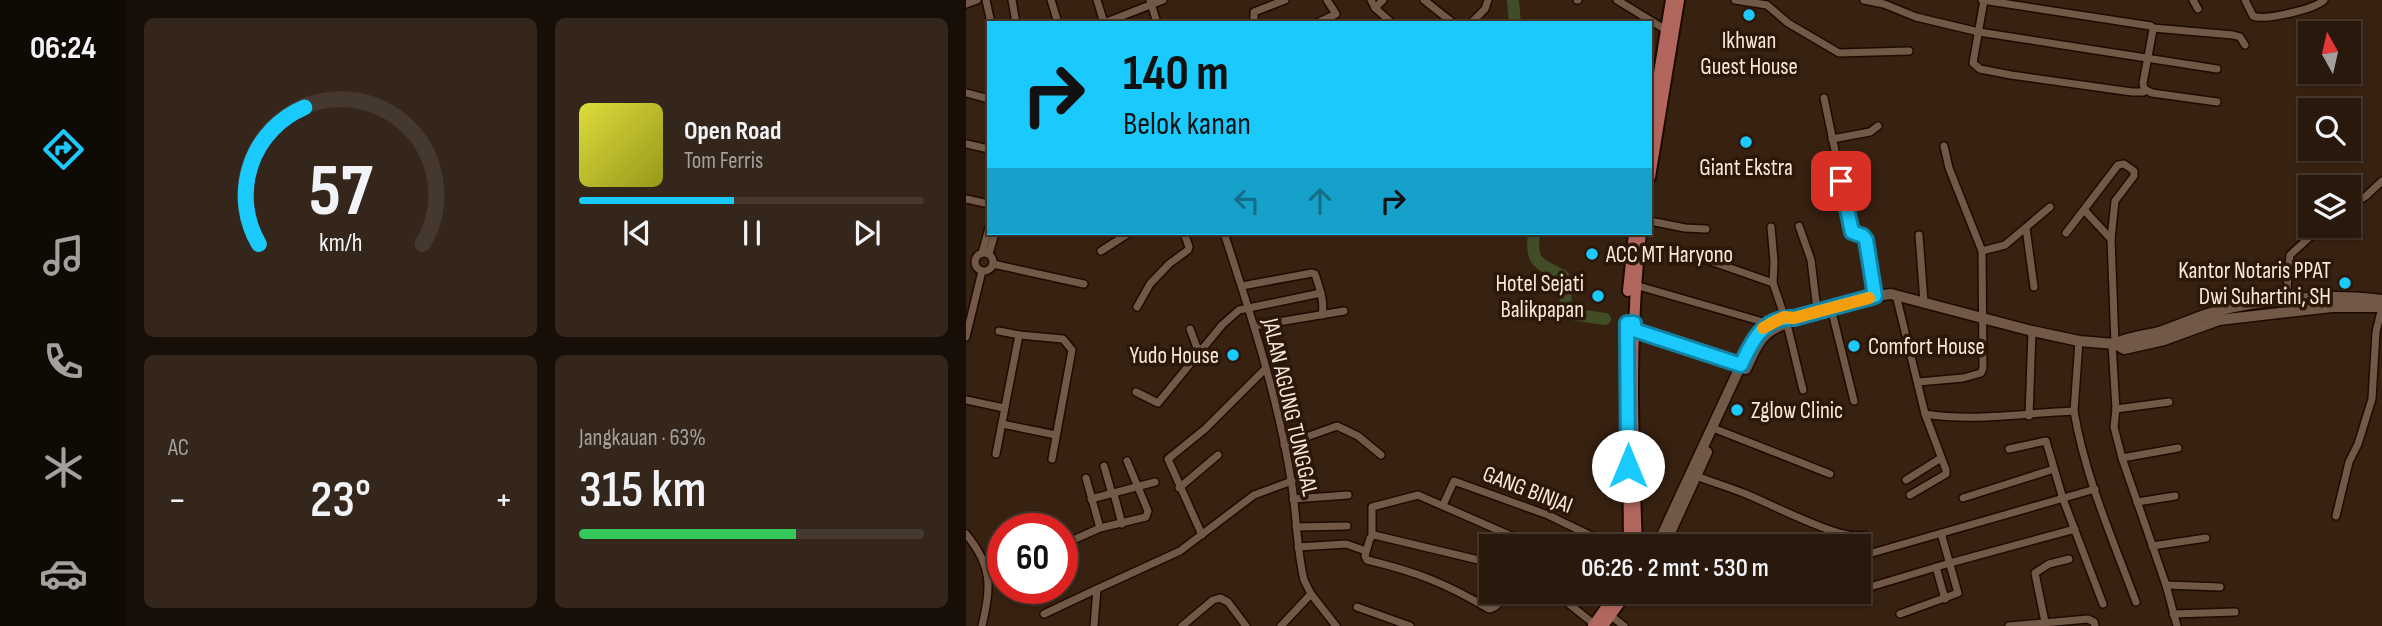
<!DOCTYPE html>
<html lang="id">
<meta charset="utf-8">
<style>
:root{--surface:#29190d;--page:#35261b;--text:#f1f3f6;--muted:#a5a09d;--line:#45382e;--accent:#1bcafc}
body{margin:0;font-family:"Sofia Sans Condensed",sans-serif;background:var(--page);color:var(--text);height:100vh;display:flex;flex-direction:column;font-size:26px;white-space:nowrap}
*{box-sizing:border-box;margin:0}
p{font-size:23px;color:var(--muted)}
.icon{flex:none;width:38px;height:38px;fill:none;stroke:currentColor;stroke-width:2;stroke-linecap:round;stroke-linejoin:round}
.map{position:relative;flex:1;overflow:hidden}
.panel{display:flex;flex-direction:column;gap:18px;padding:18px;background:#170e07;width:840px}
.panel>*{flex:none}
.hud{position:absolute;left:21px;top:21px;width:665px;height:214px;border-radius:0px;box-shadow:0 2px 5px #0004,0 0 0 2px var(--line);background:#1bcafc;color:#111;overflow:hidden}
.needle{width:46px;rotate:352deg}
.fabs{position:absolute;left:1332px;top:21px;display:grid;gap:14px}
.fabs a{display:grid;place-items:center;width:63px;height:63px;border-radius:0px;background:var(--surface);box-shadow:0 2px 5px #0004,0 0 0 2px var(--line);font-size:35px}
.speed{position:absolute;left:21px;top:513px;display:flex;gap:14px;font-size:35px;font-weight:700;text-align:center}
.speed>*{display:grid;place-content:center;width:91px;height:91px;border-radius:50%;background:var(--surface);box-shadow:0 2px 5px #0004,0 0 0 2px var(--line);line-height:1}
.speed .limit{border:10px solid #d22;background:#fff;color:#111}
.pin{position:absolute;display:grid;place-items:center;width:60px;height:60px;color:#fff;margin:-30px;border-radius:14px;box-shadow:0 4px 10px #0006}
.me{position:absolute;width:77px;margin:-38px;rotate:0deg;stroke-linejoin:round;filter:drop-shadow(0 0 5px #0008)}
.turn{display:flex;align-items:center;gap:24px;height:147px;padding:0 21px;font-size:32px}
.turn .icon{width:91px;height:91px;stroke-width:2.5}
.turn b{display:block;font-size:49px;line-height:60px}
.lanes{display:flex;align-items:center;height:66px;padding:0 21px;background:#0003;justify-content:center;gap:35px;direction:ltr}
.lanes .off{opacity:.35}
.big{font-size:52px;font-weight:600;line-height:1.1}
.panel .tile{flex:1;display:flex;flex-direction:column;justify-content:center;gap:10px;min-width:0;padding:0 24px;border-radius:10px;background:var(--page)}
.panel .dial{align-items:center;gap:0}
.dial svg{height:182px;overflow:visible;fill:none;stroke:var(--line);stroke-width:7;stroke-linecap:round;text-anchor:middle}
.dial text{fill:var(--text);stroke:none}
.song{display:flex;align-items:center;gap:21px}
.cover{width:84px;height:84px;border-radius:10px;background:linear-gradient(135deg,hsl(60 70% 55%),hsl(60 70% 35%))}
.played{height:7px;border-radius:4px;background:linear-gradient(90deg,var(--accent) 45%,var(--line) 45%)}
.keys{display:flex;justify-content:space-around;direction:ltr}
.heat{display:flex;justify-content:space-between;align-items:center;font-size:38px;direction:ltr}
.charge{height:10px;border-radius:5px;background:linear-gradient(90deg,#34c759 63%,var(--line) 0)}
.panel .tiles{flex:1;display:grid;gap:18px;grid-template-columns:repeat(2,1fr)}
.trip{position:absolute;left:513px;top:534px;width:392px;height:70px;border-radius:0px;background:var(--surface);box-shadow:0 2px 5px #0004,0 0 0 2px var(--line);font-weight:600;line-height:70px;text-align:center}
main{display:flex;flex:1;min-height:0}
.tab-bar{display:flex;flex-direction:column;width:126px;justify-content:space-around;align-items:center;background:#100a05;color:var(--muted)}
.tab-bar .icon{width:49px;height:49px}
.tab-bar .active{color:var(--accent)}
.tab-bar b{font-size:32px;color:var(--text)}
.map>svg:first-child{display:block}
</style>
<main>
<nav class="tab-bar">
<b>06:24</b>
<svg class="icon active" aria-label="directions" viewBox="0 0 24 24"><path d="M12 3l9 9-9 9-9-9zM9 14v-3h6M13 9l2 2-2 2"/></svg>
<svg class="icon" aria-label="music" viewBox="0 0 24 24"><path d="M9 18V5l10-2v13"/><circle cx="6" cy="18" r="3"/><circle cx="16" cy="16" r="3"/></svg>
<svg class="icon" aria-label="phone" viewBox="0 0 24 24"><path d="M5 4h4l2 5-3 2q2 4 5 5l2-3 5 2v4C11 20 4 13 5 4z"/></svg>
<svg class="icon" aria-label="climate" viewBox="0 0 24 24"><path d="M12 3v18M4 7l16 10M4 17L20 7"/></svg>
<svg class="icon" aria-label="car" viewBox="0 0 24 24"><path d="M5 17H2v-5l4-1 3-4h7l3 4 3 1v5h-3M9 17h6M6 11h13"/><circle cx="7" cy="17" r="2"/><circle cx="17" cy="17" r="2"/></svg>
</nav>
<section class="panel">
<div class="tiles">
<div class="tile dial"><svg viewBox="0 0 100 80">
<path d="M14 69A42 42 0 1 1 86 69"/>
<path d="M14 69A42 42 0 0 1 34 9" stroke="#1bcafc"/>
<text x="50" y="56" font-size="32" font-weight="700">57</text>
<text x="50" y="72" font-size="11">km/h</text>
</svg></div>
<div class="tile">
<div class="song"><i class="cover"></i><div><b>Open Road</b><p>Tom Ferris</p></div></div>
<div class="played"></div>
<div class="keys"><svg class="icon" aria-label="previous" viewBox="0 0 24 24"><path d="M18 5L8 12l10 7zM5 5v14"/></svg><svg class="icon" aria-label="pause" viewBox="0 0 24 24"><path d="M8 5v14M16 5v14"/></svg><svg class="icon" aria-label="next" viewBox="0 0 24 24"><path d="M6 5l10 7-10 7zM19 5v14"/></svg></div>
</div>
<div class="tile"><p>AC</p>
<div class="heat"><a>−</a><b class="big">23°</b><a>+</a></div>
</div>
<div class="tile"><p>Jangkauan · 63%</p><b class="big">315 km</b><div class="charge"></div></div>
</div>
</section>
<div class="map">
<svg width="1416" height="626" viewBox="0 0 1416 626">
<rect width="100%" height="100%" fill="#372111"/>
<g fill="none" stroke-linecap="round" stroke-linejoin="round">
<g stroke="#414d27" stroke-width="12">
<polyline points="547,0 549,23"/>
<path d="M 568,233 C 564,264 573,263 597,276 L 600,283 L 599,313 L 639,319"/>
</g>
<g stroke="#1d0a00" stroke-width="10">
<g id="street">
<polyline points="20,0 25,23"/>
<polyline points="46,0 50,23"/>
<polyline points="85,0 92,23"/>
<polyline points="131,0 138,23 197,0"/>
<polyline points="184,0 191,23"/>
<polyline points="405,0 409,8 426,23"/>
<polyline points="458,0 487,23"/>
<polyline points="611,0 612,0"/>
<polyline points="651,0 700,30"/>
<polyline points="769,0 801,5 822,23 873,53 943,51"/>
<polyline points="898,0 918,4 950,17 1013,32 1251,69"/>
<polyline points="1016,0 1185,26 1187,30 1177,83 1178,89 1186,93 1251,102"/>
<polyline points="1018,0 1007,63 1014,69 1045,75 1166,92 1177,92 1180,90"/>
<polyline points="1227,0 1232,9"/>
<path d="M 1279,0 L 1287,16 C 1298,21 1350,9 1358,0"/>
<polyline points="0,4 11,0"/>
<polyline points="409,8 417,0"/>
<polyline points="288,23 288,12 319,0"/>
<polyline points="351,23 370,14 361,0"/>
<polyline points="505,23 519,9 522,0"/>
<polyline points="1187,28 1267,35 1274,37 1279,45"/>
<polyline points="0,93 23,99"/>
<polyline points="858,98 886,232 899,237 909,296"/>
<polyline points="866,139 904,132 912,126"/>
<polyline points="0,144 23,149"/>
<polyline points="0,199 23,204"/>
<polyline points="1382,207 1400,196 1416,181"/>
<polyline points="1119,211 1145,239"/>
<polyline points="684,221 719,228 740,229"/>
<polyline points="833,226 845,260 851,310"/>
<polyline points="805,227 808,261 807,283"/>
<polyline points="1060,228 1068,287"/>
<path d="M 258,233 C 284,312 312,397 325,480 C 331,513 330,547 338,580 L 345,594 L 370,626"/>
<polyline points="1100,233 1152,165 1158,164 1168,171 1168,176 1149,201 1145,239 1149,344"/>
<polyline points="953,235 958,302"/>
<polyline points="135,251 163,233"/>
<polyline points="1016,251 1039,245 1084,207"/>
<circle cx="18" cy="262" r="9"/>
<polyline points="16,253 23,228"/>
<polyline points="23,254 29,233"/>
<polyline points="727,255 807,283 821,324 837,390"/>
<polyline points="27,264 118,284"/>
<polyline points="669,285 804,324"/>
<path d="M 276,286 L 346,273 L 349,274 C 353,287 359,302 356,315"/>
<polyline points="930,295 959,414 980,470 980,474 944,495"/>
<polyline points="1320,301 1324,255 1356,226"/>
<polyline points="171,307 184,284 203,264 222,250 223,247 218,233"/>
<polyline points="865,308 888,401"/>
<polyline points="288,326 378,311"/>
<polyline points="224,329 233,353"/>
<polyline points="668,330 775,365"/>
<polyline points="33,331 53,335 97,339 106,350 86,459"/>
<polyline points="0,337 16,271"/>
<polyline points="1146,344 1150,409 1148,427 1156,458 1200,585 1211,626"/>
<polyline points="952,382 997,378 1015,373 1017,368 1016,251 983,168 978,146"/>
<polyline points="170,392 192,403 256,325 273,310 355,293"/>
<polyline points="0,400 38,408"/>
<polyline points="1150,409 1203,402"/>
<path d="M 1108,411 C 1119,477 1147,540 1170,602"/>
<path d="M 959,414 C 1009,422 1058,413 1108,411 L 1113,341"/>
<polyline points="1063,416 1066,331"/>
<polyline points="36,424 90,435"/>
<polyline points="752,430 864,474"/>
<polyline points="318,445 371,426 392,436 415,455"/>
<polyline points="1043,449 1080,441 1097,499 1137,604"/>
<polyline points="30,454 53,335"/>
<polyline points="1156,458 1212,448"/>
<polyline points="138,466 146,494"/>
<path d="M 728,475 C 745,482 763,487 780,494 C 803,503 878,543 899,535"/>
<polyline points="120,478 134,528"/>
<polyline points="940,480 975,458"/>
<polyline points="213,488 252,455"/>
<polyline points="148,494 156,524"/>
<polyline points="997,498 1088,469"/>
<polyline points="125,499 189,482"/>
<polyline points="327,499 382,495"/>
<polyline points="1171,502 1209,496"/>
<polyline points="477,505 488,481 582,515 646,546"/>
<polyline points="1370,516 1383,462 1392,444 1406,399 1410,332 1416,307"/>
<polyline points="330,527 381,526"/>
<path d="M 0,534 C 27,567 25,586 16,626"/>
<polyline points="236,535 202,459 239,429 299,369"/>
<polyline points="406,536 406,507 452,495 550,538"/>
<polyline points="96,545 134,528 180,517 182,511 161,461"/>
<polyline points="1186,546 1240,538"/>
<polyline points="332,547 380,544 400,551"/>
<polyline points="892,557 1129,489"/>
<path d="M 525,563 L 408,535 L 404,538 L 399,556 L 401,560 C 451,572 479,583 523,609 C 532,608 535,599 538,592"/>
<polyline points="970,567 979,599"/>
<polyline points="23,578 37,572"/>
<polyline points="1200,585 1254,587"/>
<polyline points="131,589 214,551 288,495 326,481"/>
<polyline points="897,589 984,563 1109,529"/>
<polyline points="588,592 628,624"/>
<polyline points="391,607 444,626"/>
<polyline points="78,614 131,589 128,626"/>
<polyline points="934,614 992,593 975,533"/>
<polyline points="1207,614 1269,612"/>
<polyline points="644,615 658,626"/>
<polyline points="1079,622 1069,573 1083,564 1103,559"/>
<polyline points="216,626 247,600 254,598 262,602 280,626"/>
<polyline points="315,626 345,594"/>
<polyline points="1043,626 1122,619 1128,622 1129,626"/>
</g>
</g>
<g stroke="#1d0a00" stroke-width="13">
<g id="secondary">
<path d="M 1149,344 C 1163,336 1180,336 1196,331 C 1214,325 1232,316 1251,311 C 1298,299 1368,293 1416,300"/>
<path d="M 780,369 C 786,357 791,342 802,333 C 810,326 820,325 828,318"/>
<path d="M 691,546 L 787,339 C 796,326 812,317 828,318 L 909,296 L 925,294 L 1066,331 L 1113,341 L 1149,344 L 1158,349 L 1198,340 L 1253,320 L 1366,307 L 1416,307"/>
<polyline points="698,546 741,452"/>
</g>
</g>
<g stroke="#1d0a00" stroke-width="14">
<g id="primary">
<polyline points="684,128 705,0"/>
<polyline points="684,177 713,0"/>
<polyline points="662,291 668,233"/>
<polyline points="662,423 663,546"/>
<path d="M 671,546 C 667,443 663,335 675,233"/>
<polyline points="627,626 651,592"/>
<polyline points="637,626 661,592"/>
</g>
</g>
<use href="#street" stroke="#715847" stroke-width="7"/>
<use href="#secondary" stroke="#715847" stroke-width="10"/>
<use href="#primary" stroke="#b2675e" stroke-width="10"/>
</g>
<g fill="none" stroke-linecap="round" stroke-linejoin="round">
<g stroke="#1283a4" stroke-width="18">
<path id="route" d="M 662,466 L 661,323 L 668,323 L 668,330 L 775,365 C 786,341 798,316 828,318 L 909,296 L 900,240 L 897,236 L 886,232 L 875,181"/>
</g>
<use href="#route" stroke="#1bcafc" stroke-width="12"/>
<polyline stroke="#f59e0b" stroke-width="12" points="797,328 818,317 828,318 903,298"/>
</g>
<g fill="#1bcafc" stroke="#2c1808" stroke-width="2.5">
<circle cx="783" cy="15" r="7"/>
<circle cx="780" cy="142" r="7"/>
<circle cx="626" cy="254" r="7"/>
<circle cx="1379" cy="283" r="7"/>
<circle cx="632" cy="296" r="7"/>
<circle cx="888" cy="346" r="7"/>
<circle cx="267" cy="355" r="7"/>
<circle cx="771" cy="410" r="7"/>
</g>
<g text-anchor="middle" stroke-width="7" stroke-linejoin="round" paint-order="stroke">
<g font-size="23" fill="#f8e9df" stroke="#2c1808" text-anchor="start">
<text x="783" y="48" text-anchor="middle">Ikhwan<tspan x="783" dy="26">Guest House</tspan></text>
<text x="780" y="175" text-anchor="middle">Giant Ekstra</text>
<text x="640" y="262">ACC MT Haryono</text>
<text x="1365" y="278" text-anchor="end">Kantor Notaris PPAT<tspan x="1365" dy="26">Dwi Suhartini, SH</tspan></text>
<text x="618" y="291" text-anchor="end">Hotel Sejati<tspan x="618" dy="26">Balikpapan</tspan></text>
<text x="902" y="354">Comfort House</text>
<text x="253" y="363" text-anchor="end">Yudo House</text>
<text x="785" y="418">Zglow Clinic</text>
</g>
<g font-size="23" fill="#f8e9df" stroke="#2c1808">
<text transform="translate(325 407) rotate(77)" y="8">JALAN AGUNG TUNGGAL</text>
<text transform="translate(562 489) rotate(21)" y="8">GANG BINJAI</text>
</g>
</g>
</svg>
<div class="fabs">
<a><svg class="needle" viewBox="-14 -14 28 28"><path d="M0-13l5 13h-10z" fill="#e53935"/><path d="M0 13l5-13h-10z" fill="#a5a09d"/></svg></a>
<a><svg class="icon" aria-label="search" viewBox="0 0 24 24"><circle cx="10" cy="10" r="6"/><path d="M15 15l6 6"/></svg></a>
<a><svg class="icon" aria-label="layers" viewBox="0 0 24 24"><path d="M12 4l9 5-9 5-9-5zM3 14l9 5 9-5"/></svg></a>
</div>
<div class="speed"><div class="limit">60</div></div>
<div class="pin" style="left:875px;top:181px;background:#d93025"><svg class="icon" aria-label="arrive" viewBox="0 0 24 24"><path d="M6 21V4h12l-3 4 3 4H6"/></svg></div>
<svg class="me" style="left:662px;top:466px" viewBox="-20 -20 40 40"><circle r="19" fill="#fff"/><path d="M0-13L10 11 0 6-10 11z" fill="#1bcafc"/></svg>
<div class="trip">06:26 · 2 mnt · 530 m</div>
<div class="hud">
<div class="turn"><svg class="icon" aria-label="right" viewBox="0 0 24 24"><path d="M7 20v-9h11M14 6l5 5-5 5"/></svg><div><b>140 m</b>Belok kanan</div></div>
<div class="lanes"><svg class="icon off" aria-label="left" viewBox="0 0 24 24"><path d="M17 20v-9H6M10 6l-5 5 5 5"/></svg><svg class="icon off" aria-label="ahead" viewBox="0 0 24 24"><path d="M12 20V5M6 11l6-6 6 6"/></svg><svg class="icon" aria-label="right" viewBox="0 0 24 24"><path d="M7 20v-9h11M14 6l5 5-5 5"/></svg></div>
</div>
</div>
</main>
